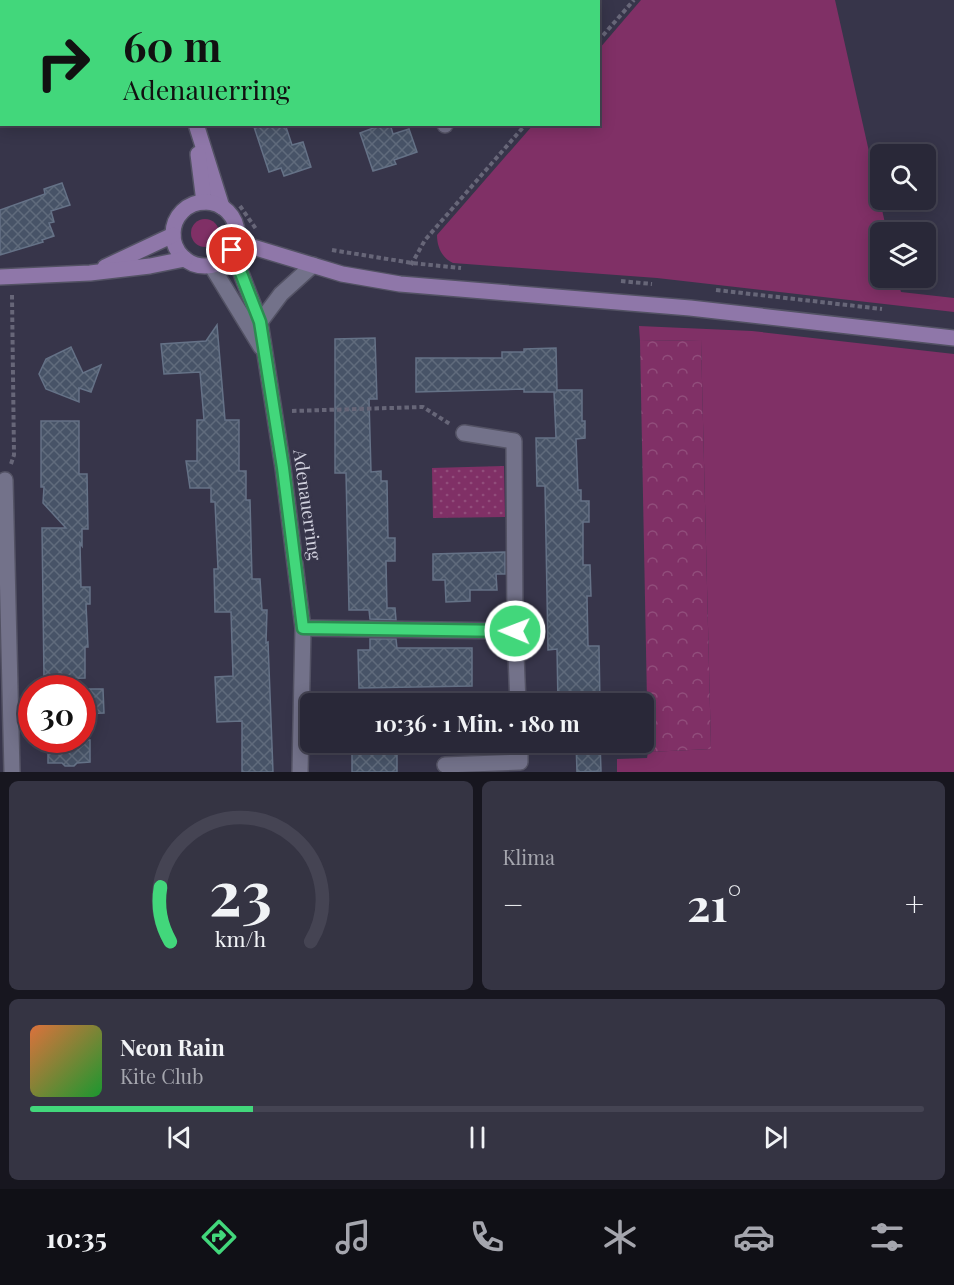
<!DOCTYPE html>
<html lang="de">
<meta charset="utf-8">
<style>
:root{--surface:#292838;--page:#353443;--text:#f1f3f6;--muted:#a5a6ae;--line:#454453;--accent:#42d77b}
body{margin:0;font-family:"Playfair Display",serif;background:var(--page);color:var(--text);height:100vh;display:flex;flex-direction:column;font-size:22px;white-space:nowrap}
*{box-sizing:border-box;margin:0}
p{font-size:20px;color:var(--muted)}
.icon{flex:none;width:33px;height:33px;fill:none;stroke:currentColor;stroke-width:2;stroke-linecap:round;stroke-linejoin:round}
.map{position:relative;height:772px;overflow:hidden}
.panel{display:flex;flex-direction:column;gap:9px;padding:9px;background:#17161f;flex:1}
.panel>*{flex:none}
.top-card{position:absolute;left:0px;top:0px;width:600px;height:126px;box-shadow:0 3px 15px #0003,0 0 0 2px var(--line);background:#42d77b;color:#111;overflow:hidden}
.buttons{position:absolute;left:870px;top:144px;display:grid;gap:12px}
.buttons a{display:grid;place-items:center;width:66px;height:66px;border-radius:9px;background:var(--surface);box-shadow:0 3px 15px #0003,0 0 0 2px var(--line);font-size:30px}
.speed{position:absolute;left:18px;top:675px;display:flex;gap:12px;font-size:30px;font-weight:700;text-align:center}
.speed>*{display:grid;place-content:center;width:78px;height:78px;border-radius:50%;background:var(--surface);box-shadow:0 3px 15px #0003,0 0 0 2px var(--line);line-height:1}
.speed .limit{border:9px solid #d22;background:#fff;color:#111}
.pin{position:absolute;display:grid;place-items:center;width:51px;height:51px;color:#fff;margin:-26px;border:3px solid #fff;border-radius:50%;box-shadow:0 2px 6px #0007}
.me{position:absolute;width:66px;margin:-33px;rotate:271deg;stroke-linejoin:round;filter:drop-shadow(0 0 4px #0008)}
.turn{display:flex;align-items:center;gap:21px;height:126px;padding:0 24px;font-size:27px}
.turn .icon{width:78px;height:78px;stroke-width:2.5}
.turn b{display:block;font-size:42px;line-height:51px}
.big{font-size:45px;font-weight:700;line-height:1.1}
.panel .card{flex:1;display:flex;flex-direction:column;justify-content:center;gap:9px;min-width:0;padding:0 21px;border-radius:9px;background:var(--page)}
.panel .dial{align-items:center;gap:0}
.dial svg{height:156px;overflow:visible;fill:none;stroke:var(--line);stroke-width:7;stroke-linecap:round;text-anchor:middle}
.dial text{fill:var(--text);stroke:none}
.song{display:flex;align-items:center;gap:18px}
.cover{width:72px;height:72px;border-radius:9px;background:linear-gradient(135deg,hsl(20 70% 55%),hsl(130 70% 35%))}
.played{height:6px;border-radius:3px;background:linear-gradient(90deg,var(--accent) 25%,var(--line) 25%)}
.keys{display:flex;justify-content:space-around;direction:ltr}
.heat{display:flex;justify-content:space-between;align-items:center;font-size:33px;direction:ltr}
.panel .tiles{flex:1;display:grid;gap:9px;grid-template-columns:1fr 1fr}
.card:last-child{grid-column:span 2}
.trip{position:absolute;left:300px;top:693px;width:354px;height:60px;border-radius:9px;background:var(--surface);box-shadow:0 3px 15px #0003,0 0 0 2px var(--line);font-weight:700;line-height:60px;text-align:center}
.tabs{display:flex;height:96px;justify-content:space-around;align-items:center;background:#101016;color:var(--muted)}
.tabs .icon{width:42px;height:42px}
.tabs .on{color:var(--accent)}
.tabs b{font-size:27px;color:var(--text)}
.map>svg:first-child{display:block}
</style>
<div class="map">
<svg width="954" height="772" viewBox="0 0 954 772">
<defs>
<pattern id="forest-crowns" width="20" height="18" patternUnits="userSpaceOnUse" patternTransform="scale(1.5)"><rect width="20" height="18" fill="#803066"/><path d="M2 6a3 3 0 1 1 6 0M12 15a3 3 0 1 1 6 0" fill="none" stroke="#914d7b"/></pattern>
<pattern id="park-dots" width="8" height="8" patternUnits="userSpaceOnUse" patternTransform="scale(1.5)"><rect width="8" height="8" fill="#803066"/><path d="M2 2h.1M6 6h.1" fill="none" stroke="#914d7b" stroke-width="1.8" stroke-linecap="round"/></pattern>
<pattern id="building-cross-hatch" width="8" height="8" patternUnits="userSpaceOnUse" patternTransform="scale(1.5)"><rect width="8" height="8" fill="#475367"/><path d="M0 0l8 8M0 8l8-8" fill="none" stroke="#606b7c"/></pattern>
</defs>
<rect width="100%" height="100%" fill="#37354a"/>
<g fill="#803066">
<path d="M 641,0 L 835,0 L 887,232 L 880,232 L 880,278 L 897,278 L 901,292 L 954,298 L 954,312 L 657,278 L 453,263 C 442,258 437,247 437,235 L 533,125 L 598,124 L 599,49 Z"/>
<circle cx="205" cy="233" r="14"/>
<polygon points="639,326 752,331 954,354 954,772 617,772 617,759 647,758 648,752 711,749 701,340 640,341"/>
</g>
<polygon fill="url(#forest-crowns)" points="701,340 711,749 648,752 640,341"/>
<polygon fill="url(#park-dots)" points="504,466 505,517 433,518 432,468"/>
<g fill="url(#building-cross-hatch)" stroke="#657287" stroke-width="1.5">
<polygon points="253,124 285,124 292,145 303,142 311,167 284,176 281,168 269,172"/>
<polygon points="384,124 390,124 393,134 409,129 417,152 394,160 396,164 373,171 360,133"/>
<polygon points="62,183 70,205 51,211 54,222 49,223 54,236 42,240 43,242 0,255 0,210 45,194 44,189"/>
<polygon points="217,325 225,420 239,420 239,471 246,471 246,500 250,500 252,579 260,579 262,610 267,610 266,643 268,642 273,772 242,772 242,721 217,722 215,677 233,676 231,612 215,612 214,569 218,569 215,502 211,502 211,488 190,488 186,461 197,461 197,420 204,420 200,372 164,374 161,344 206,341"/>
<polygon points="375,338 377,399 369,399 371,472 381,471 381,481 387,481 388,538 395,538 395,561 386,561 387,608 395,608 396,620 370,619 369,610 349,610 346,473 335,473 335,339"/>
<polygon points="71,347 83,373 101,365 91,392 79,388 79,402 46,389 39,374 46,359"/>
<polygon points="556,348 557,390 582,390 582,421 585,421 585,438 576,439 578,490 581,490 581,501 589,501 589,522 583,522 583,565 590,565 591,596 587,596 588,646 599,646 600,704 558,703 557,649 548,650 545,486 537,486 536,438 556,438 554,392 524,392 524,389 416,392 416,358 502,358 502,352 524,352 524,349"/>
<polygon points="41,421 79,421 79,474 87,474 88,529 82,529 82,546 80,543 81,587 90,587 90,604 86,604 88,647 85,647 85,678 44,679 42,528 66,528 43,503 44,487 41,487"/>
<polygon points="505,552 505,574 496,574 497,590 470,590 470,601 446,602 445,580 433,580 433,554"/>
<polygon points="370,639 396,639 397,648 472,648 472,686 359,688 358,650 370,650"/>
<polygon points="82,689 103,689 104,713 82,714"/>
<polygon points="48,740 90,740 90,762 77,763 74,766 65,766 62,763 48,763"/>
<rect x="352" y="742" width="45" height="30"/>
<polygon points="576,742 600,742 601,771 577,772"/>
</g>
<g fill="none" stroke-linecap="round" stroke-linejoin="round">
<g stroke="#535264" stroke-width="18">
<g id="street">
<polyline points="404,0 405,2"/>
<polyline points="34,2 38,0"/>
<polyline points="270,2 275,0"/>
<polyline points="0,13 2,13"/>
<polyline points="445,124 445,125"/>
<polyline points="232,250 260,322 283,468 303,628 300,772"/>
<polyline points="211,265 261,347"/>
<polyline points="260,322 281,294 313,265"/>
<polyline points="464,433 514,441 515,631 518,704"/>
<polyline points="5,480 12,772"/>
<polyline points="303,628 515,631"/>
<polyline points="445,765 520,762 520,742"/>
</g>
</g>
<g stroke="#535264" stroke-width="18">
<g id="secondary">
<polyline points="155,0 155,2"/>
<polyline points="196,124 222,207"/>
<polyline points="198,154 204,202"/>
<circle cx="205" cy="234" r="32"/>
<polyline points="236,242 342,274 400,284 690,308 954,338"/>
<polyline points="105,267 173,235"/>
<polyline points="0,277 90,273 150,266 185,259"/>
</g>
</g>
<g stroke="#676678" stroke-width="4" stroke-dasharray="4.5 3" stroke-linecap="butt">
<polyline points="598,41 634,0"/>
<polyline points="240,206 256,229"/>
<polyline points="332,250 412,263 461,268"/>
<polyline points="411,265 425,240 526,124"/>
<polyline points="621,281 652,284"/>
<polyline points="716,290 882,309"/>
<polyline points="292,411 423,407 450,424"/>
<polyline points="11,464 14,455 12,295"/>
</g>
<use href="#street" stroke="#73728a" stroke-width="15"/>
<use href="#secondary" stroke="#8f77a9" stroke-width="15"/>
</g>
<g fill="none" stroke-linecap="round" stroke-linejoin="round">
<g stroke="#2b8c50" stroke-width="15">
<polyline id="route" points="232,250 260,322 283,468 303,628 515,631"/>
</g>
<use href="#route" stroke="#42d77b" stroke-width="10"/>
</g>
<g text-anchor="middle" stroke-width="6" stroke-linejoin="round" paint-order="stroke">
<g font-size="18" fill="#d0d0dd" stroke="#37354a">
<text transform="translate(307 505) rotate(82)" y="6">Adenauerring</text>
</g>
</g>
</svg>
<div class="buttons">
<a><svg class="icon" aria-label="search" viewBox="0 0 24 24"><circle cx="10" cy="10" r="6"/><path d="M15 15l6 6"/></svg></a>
<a><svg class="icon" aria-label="layers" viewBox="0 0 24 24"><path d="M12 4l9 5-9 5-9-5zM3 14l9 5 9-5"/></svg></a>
</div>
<div class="speed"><div class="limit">30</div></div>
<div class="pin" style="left:232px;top:250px;background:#d93025"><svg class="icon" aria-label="arrive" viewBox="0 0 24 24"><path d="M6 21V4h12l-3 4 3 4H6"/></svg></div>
<svg class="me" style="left:515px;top:631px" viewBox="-20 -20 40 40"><circle r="17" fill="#42d77b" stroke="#fff" stroke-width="3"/><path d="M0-11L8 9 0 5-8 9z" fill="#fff"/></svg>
<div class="trip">10:36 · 1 Min. · 180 m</div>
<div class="top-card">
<div class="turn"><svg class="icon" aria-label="right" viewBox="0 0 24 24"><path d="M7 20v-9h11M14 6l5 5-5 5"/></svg><div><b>60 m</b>Adenauerring</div></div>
</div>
</div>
<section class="panel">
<div class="tiles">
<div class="card dial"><svg viewBox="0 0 100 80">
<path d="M14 69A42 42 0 1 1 86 69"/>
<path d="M14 69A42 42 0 0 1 9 41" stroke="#42d77b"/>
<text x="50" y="56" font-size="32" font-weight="700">23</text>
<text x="50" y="72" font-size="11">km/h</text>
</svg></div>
<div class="card"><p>Klima</p>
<div class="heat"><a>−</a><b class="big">21°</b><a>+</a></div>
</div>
<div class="card">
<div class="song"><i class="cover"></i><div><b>Neon Rain</b><p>Kite Club</p></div></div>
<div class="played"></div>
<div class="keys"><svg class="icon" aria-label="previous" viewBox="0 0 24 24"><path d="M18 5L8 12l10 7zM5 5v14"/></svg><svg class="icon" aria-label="pause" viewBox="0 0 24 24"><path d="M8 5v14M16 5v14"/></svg><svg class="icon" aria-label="next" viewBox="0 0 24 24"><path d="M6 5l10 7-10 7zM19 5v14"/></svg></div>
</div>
</div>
</section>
<nav class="tabs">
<b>10:35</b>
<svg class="icon on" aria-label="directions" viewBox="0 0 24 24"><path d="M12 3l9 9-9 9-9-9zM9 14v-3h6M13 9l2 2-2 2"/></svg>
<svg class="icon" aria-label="music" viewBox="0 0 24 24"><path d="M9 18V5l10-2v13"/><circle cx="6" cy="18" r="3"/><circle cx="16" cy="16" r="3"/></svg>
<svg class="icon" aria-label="phone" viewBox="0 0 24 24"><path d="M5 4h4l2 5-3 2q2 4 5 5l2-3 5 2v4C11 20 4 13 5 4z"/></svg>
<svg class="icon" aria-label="climate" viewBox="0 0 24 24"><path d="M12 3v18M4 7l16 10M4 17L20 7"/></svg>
<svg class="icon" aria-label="car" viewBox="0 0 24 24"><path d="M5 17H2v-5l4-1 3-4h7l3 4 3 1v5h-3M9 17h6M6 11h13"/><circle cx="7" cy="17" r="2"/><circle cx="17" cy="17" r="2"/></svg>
<svg class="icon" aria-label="filters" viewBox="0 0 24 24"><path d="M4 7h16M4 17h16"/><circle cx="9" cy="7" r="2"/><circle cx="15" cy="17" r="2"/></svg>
</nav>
